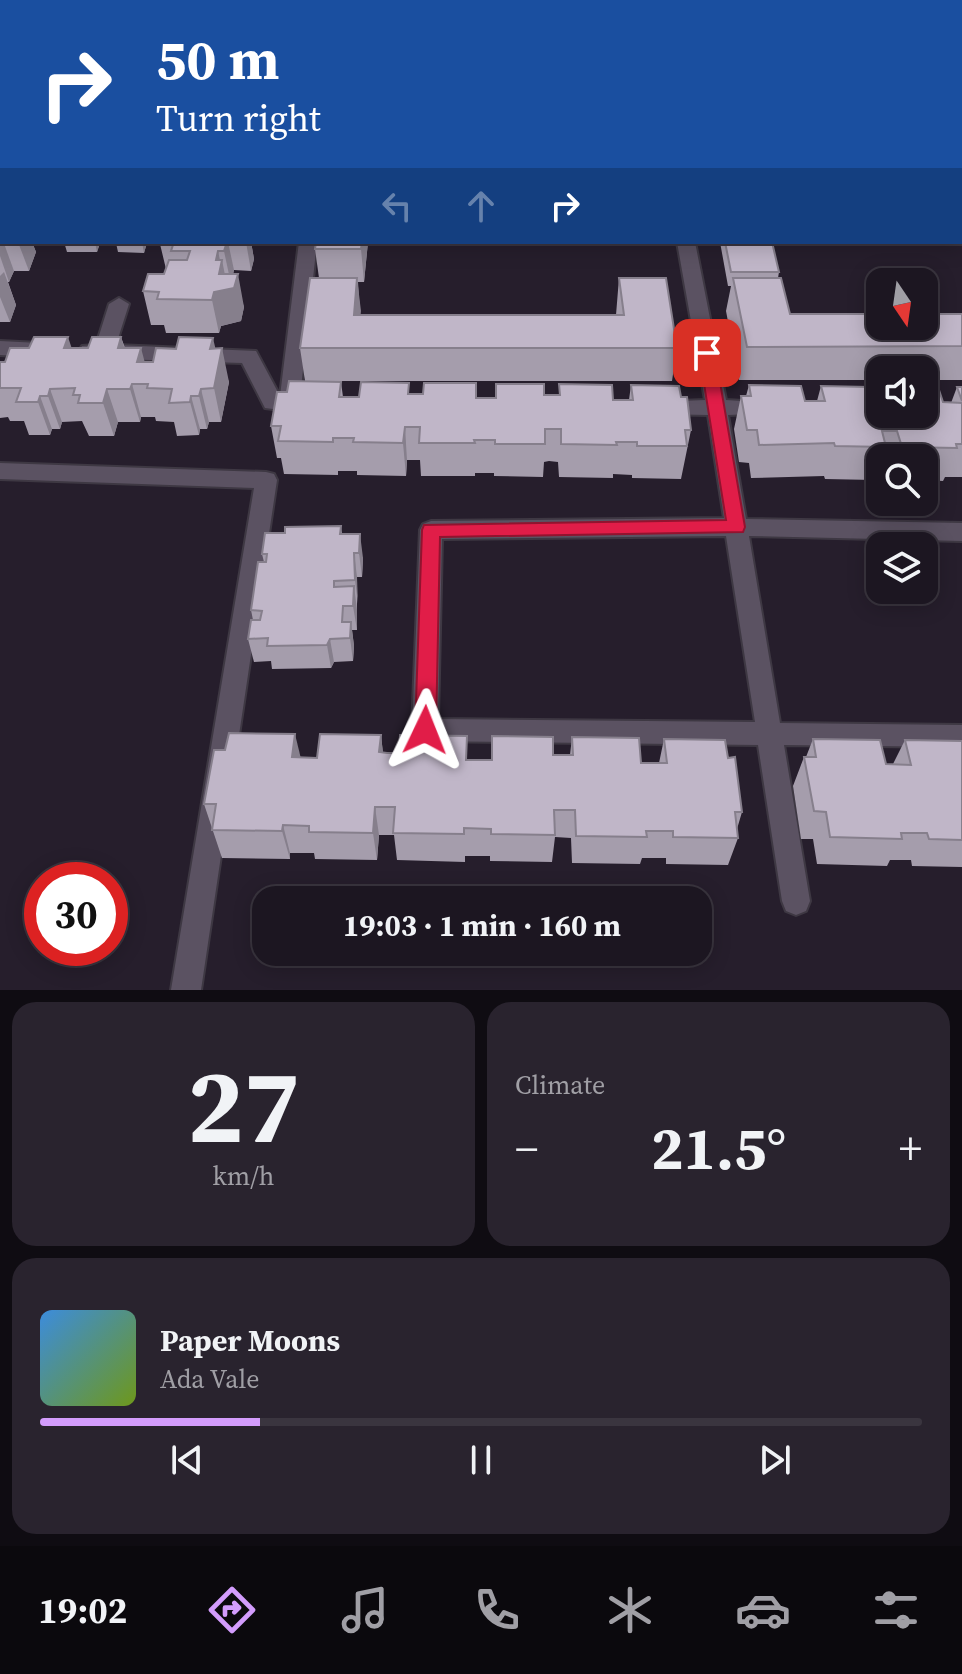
<!DOCTYPE html>
<meta charset="utf-8">
<style>
:root{--surface:#1c1621;--page:#29232e;--text:#f1f3f6;--muted:#a09fa5;--line:#3a353f;--accent:#d39cfc}
body{margin:0;font-family:"Source Serif 4",serif;background:var(--page);color:var(--text);height:100vh;display:flex;flex-direction:column;font-size:30px;white-space:nowrap}
*{box-sizing:border-box;margin:0}
p{font-size:26px;color:var(--muted)}
.icon{flex:none;width:44px;height:44px;fill:none;stroke:currentColor;stroke-width:2;stroke-linecap:round;stroke-linejoin:round}
.map{position:relative;height:990px;overflow:hidden}
.side{display:flex;flex-direction:column;gap:12px;padding:12px;background:#0f0c12;flex:1}
.side>*{flex:none}
.guide{position:absolute;left:0px;top:0px;width:962px;height:244px;box-shadow:0 4px 20px #0003,0 0 0 2px var(--line);background:#1a4fa0;color:#fff;overflow:hidden}
.needle{width:52px;rotate:167deg}
.tools{position:absolute;left:866px;top:268px;display:grid;gap:16px}
.tools a{display:grid;place-items:center;width:72px;height:72px;border-radius:16px;background:var(--surface);box-shadow:0 4px 20px #0003,0 0 0 2px var(--line);font-size:40px}
.speed{position:absolute;left:24px;top:862px;display:flex;gap:16px;font-size:40px;font-weight:700;text-align:center}
.speed>*{display:grid;place-content:center;width:104px;height:104px;border-radius:50%;background:var(--surface);box-shadow:0 4px 20px #0003,0 0 0 2px var(--line);line-height:1}
.speed .limit{border:12px solid #d22;background:#fff;color:#111}
.pin{position:absolute;display:grid;place-items:center;width:68px;height:68px;color:#fff;margin:-34px;border-radius:16px;box-shadow:0 4px 12px #0006}
.me{position:absolute;width:88px;margin:-44px;rotate:2deg;stroke-linejoin:round;filter:drop-shadow(0 0 6px #0008)}
.turn{display:flex;align-items:center;gap:28px;height:168px;padding:0 24px;font-size:36px}
.turn .icon{width:104px;height:104px;stroke-width:2.5}
.turn b{display:block;font-size:56px;line-height:68px}
.lanes{display:flex;align-items:center;height:76px;padding:0 24px;background:#0003;justify-content:center;gap:40px;direction:ltr}
.lanes .off{opacity:.35}
.big{font-size:60px;font-weight:700;line-height:1.1}
.side .card{flex:1;display:flex;flex-direction:column;justify-content:center;gap:12px;min-width:0;padding:0 28px;border-radius:24px;background:var(--page)}
.side .dial{align-items:center;gap:0}
.dial b{font-size:104px;line-height:1}
.song{display:flex;align-items:center;gap:24px}
.cover{width:96px;height:96px;border-radius:12px;background:linear-gradient(135deg,hsl(210 70% 55%),hsl(80 70% 35%))}
.played{height:8px;border-radius:4px;background:linear-gradient(90deg,var(--accent) 25%,var(--line) 25%)}
.keys{display:flex;justify-content:space-around;direction:ltr}
.heat{display:flex;justify-content:space-between;align-items:center;font-size:44px;direction:ltr}
.side .tiles{flex:1;display:grid;gap:12px;grid-template-columns:1fr 1fr}
.card:last-child{grid-column:span 2}
.trip{position:absolute;left:252px;top:886px;width:460px;height:80px;border-radius:24px;background:var(--surface);box-shadow:0 4px 20px #0003,0 0 0 2px var(--line);font-weight:700;line-height:80px;text-align:center}
.dock{display:flex;height:128px;justify-content:space-around;align-items:center;background:#0b090d;color:var(--muted)}
.dock .icon{width:56px;height:56px}
.dock .selected{color:var(--accent)}
.dock b{font-size:36px;color:var(--text)}
.map>svg:first-child{display:block}
</style>
<div class="map">
<svg width="962" height="990" viewBox="0 0 962 990">
<rect width="100%" height="100%" fill="#261e2c"/>
<g fill="none" stroke-linecap="round" stroke-linejoin="round">
<g stroke="#3e3843" stroke-width="4">
<g id="minor">
<polygon points="299,242 317,242 300,397 310,399 313,404 310,409 289,411 265,408 242,363 89,358 79,351 82,346 96,345 109,304 119,298 129,304 116,345 256,351 280,396"/>
<path d="M 677,242 L 695,242 L 726,400 L 774,403 L 777,408 L 774,413 L 728,415 L 746,519 L 962,523 L 962,541 L 749,536 L 780,723 L 962,725 L 962,747 L 784,745 L 810,901 L 806,911 L 796,915 L 786,911 L 782,901 L 758,745 L 425,741 L 416,738 L 412,730 L 420,530 L 423,524 L 431,521 L 724,518 L 708,415 L 661,414 L 654,412 L 651,407 L 654,402 L 705,400 ZM 726,536 L 755,722 L 438,719 L 442,539 Z"/>
<polygon points="0,341 39,343 49,350 39,357 0,355"/>
<polygon points="0,463 266,472 274,474 277,480 201,990 171,990 254,488 0,479"/>
</g>
</g>
<g stroke="#3e3843" stroke-width="4">
<g id="tertiary">
<rect x="0" y="110" width="2" height="10"/>
<rect x="0" y="133" width="2" height="10"/>
<rect x="960" y="170" width="2" height="10"/>
<rect x="960" y="186" width="2" height="11"/>
</g>
</g>
<use href="#minor" fill="#5b5262" fill-rule="evenodd"/>
<use href="#tertiary" fill="#5b5262" fill-rule="evenodd"/>
</g>
<g fill="#a59dac">
<rect x="330" y="0" width="203" height="2"/>
<polygon points="539,0 568,0 567,2 539,2"/>
<polygon points="579,0 622,0 622,2 588,2"/>
<polygon points="633,0 685,0 671,2 633,2"/>
<polygon points="686,0 723,0 718,0 718,2 687,2"/>
<polygon points="755,0 840,0 841,2 755,2"/>
<polygon points="854,0 962,0 962,14 960,14 960,2 855,2"/>
<polygon points="960,99 961,107 962,108 962,155 960,154"/>
<polygon points="2,174 2,242 41,242 32,242 36,252 29,271 14,271 9,282 8,282 16,305 10,322 0,322 0,176"/>
<polygon points="960,204 962,204 962,246 943,242 960,242"/>
<polygon points="54,242 251,242 254,259 251,271 234,270 233,274 244,307 241,321 221,326 219,333 166,333 164,325 151,325 143,291 164,274 166,269 160,244 147,243 144,253 118,252 116,243 100,243 97,252 67,252 64,242"/>
<polygon points="368,242 364,282 358,282 360,315 616,315 619,278 677,348 672,381 311,381 341,382 343,397 409,394 496,398 559,395 559,384 613,400 629,400 631,385 681,397 691,430 681,479 632,478 632,475 613,474 613,478 559,477 558,462 549,461 544,462 543,477 494,476 494,473 475,473 475,476 421,476 420,460 407,460 406,476 357,475 357,471 338,471 338,475 284,474 281,458 277,458 271,426 287,392 305,381 300,348 319,278 315,249"/>
<polygon points="720,242 772,242 779,272 778,278 790,314 962,314 962,380 924,380 924,370 880,370 880,380 739,380 726,311 731,286 728,286"/>
<polygon points="121,337 125,348 145,362 153,362 215,348 229,382 221,422 209,422 207,429 200,429 199,435 177,436 174,422 156,421 155,417 141,417 140,422 118,422 114,436 89,436 82,421 62,422 60,429 52,429 50,435 29,435 24,421 10,421 8,417 0,418 0,362 5,362 72,348 88,348"/>
<polygon points="749,385 805,401 817,401 821,386 872,398 943,402 951,403 957,387 962,387 962,477 945,477 943,481 924,480 924,458 880,458 880,464 874,480 825,479 824,476 751,478 749,463 739,462 734,429 741,396 746,396"/>
<polygon points="341,526 342,534 363,558 362,577 357,577 357,630 352,630 354,646 353,661 334,662 331,668 272,669 271,661 254,662 248,639 253,620 251,610 264,562 262,554 285,533"/>
<polygon points="381,735 383,753 467,760 492,760 553,755 570,755 572,737 641,763 659,763 664,739 728,758 742,812 737,829 738,838 728,865 666,864 666,858 642,858 640,864 572,863 571,838 555,837 552,862 490,861 490,856 465,856 465,862 397,860 394,835 379,835 377,860 315,859 314,853 290,853 290,859 222,858 204,804 300,758 317,758"/>
<polygon points="813,739 886,764 893,764 905,740 962,741 962,867 912,866 911,860 890,860 887,866 817,864 813,839 801,839 793,786 804,757 806,757"/>
</g>
<g fill="#867f8c">
<rect x="689" y="0" width="18" height="2"/>
<polygon points="2,238 14,271 9,282 0,256 0,242"/>
<polygon points="18,242 32,242 36,252 29,271"/>
<polygon points="95,242 100,243 97,252"/>
<polygon points="142,242 147,242 144,253"/>
<polygon points="227,242 228,242 234,270 231,284 224,251"/>
<polygon points="246,242 251,242 254,259 251,271"/>
<polygon points="362,242 368,242 364,282 361,249"/>
<polygon points="218,251 221,265 222,260 228,290 238,274 244,307 241,321 221,326 219,333 212,300 216,260"/>
<polygon points="4,272 16,305 10,322 0,297 0,276"/>
<polygon points="357,278 361,311 357,348 354,315"/>
<polygon points="68,337 79,370 64,348"/>
<polygon points="121,337 131,370 118,348"/>
<polygon points="213,338 219,364 222,348 229,382 221,422 214,388 210,349"/>
<polygon points="141,348 150,382 137,362"/>
<polygon points="132,384 141,417 140,422 130,389"/>
<polygon points="50,389 62,422 60,429 48,396"/>
<polygon points="107,389 118,422 114,436 103,403"/>
<polygon points="201,389 209,422 207,429 199,396"/>
<polygon points="40,396 52,429 50,435 38,402"/>
<polygon points="191,396 200,429 199,435 190,402"/>
<polygon points="405,427 407,460 406,476 403,443"/>
<polygon points="360,534 363,558 362,577 359,553"/>
<polygon points="354,553 357,577 358,604 355,580"/>
<polygon points="354,586 357,610 357,630 353,606"/>
<polygon points="351,622 354,646 353,661 350,638"/>
<polygon points="330,639 334,662 331,668 327,645"/>
<polygon points="295,734 302,763 292,757"/>
<polygon points="381,735 384,764 379,752"/>
<polygon points="375,807 379,835 377,860 373,833"/>
<polygon points="283,825 290,853 290,859 282,831"/>
</g>
<g fill="#c0b6c8" stroke="#867f8c" stroke-width="2">
<polygon points="766,0 840,0 841,2 766,2"/>
<polygon points="960,99 962,100 961,107 962,108 962,133 960,132"/>
<polygon points="2,174 2,238 0,242 0,176"/>
<rect x="960" y="204" width="2" height="27"/>
<polygon points="174,242 227,242 224,251 218,251 216,260 222,260 219,274 238,274 234,288 214,292 212,300 157,299 159,292 143,291 148,274 164,274 169,260 187,260 190,251 171,251"/>
<polygon points="316,242 362,242 361,249 315,249"/>
<polygon points="725,242 772,242 779,272 731,272"/>
<polygon points="310,278 357,278 354,315 624,315 619,278 666,278 677,348 300,348"/>
<polygon points="733,278 781,278 790,314 880,314 880,326 924,326 924,314 962,314 962,346 747,347"/>
<polygon points="34,337 68,337 64,348 88,348 92,337 121,337 118,348 141,348 137,362 153,362 156,348 176,349 179,337 213,338 210,349 222,348 214,388 201,389 199,396 191,396 190,402 169,403 172,389 147,388 148,384 132,384 130,389 107,389 103,403 78,403 80,395 73,395 75,388 50,389 48,396 40,396 38,402 16,402 21,388 0,388 0,362 5,362 10,348 29,348"/>
<polygon points="289,381 341,382 339,397 359,397 361,382 409,383 408,394 423,394 424,383 476,383 476,398 496,398 496,384 544,384 544,395 560,395 559,384 612,385 613,400 633,400 631,385 679,386 681,397 687,397 691,430 685,430 687,446 637,446 637,442 616,442 617,445 561,444 561,429 545,429 545,444 495,444 495,440 474,440 475,443 419,443 420,427 405,427 403,443 353,442 354,438 333,438 333,442 278,441 281,426 271,426 277,392 287,392"/>
<polygon points="749,385 801,386 805,401 825,401 821,386 869,387 872,398 880,398 880,414 924,414 924,387 938,387 943,402 962,403 962,444 956,444 957,448 902,447 897,431 882,431 886,447 835,446 834,443 759,445 757,430 747,430 741,396 751,396"/>
<polygon points="957,387 962,387 962,401"/>
<polygon points="341,526 340,534 360,534 359,553 354,553 355,580 334,581 334,587 354,586 353,606 343,606 342,622 351,622 350,638 330,639 327,645 267,646 268,638 248,639 251,620 260,620 262,611 251,610 258,562 266,562 267,554 262,554 265,533 285,533 285,527"/>
<polygon points="229,733 295,734 292,757 317,758 320,734 381,735 379,752 387,753 399,753 400,735 467,736 466,760 492,760 492,736 553,737 553,755 573,755 572,737 639,738 641,763 667,763 664,739 725,740 728,758 735,757 742,812 735,812 738,838 673,837 673,831 646,831 647,837 576,836 575,810 554,810 555,835 491,834 491,829 464,828 464,834 393,833 395,807 375,807 373,833 309,832 309,826 283,825 282,831 212,830 216,804 204,804 214,750 225,750"/>
<polygon points="813,739 880,740 886,764 911,765 905,740 962,741 962,840 929,839 927,833 901,833 902,839 830,837 826,812 814,811 804,757 816,757"/>
</g>
<polygon fill="#e11d48" stroke="#92132f" stroke-width="2" points="707,347 715,353 745,527 743,532 440,537 436,730 433,737 425,740 418,737 415,730 422,530 424,525 726,520 699,353"/>
</svg>
<div class="tools">
<a><svg class="needle" viewBox="-14 -14 28 28"><path d="M0-13l5 13h-10z" fill="#e53935"/><path d="M0 13l5-13h-10z" fill="#a09fa5"/></svg></a>
<a><svg class="icon" aria-label="sound" viewBox="0 0 24 24"><path d="M4 9h4l5-4v14l-5-4H4zM17 9q2 3 0 6"/></svg></a>
<a><svg class="icon" aria-label="search" viewBox="0 0 24 24"><circle cx="10" cy="10" r="6"/><path d="M15 15l6 6"/></svg></a>
<a><svg class="icon" aria-label="layers" viewBox="0 0 24 24"><path d="M12 4l9 5-9 5-9-5zM3 14l9 5 9-5"/></svg></a>
</div>
<div class="speed"><div class="limit">30</div></div>
<div class="pin" style="left:707px;top:353px;background:#d93025"><svg class="icon" aria-label="arrive" viewBox="0 0 24 24"><path d="M6 21V4h12l-3 4 3 4H6"/></svg></div>
<svg class="me" style="left:425px;top:730px" viewBox="-20 -20 40 40"><path d="M0-17L14 15 0 8-14 15z" fill="#e11d48" stroke="#fff" stroke-width="4"/></svg>
<div class="trip">19:03 · 1 min · 160 m</div>
<div class="guide">
<div class="turn"><svg class="icon" aria-label="right" viewBox="0 0 24 24"><path d="M7 20v-9h11M14 6l5 5-5 5"/></svg><div><b>50 m</b>Turn right</div></div>
<div class="lanes"><svg class="icon off" aria-label="left" viewBox="0 0 24 24"><path d="M17 20v-9H6M10 6l-5 5 5 5"/></svg><svg class="icon off" aria-label="ahead" viewBox="0 0 24 24"><path d="M12 20V5M6 11l6-6 6 6"/></svg><svg class="icon" aria-label="right" viewBox="0 0 24 24"><path d="M7 20v-9h11M14 6l5 5-5 5"/></svg></div>
</div>
</div>
<section class="side">
<div class="tiles">
<div class="card dial"><b>27</b><p>km/h</p></div>
<div class="card"><p>Climate</p>
<div class="heat"><a>−</a><b class="big">21.5°</b><a>+</a></div>
</div>
<div class="card">
<div class="song"><i class="cover"></i><div><b>Paper Moons</b><p>Ada Vale</p></div></div>
<div class="played"></div>
<div class="keys"><svg class="icon" aria-label="previous" viewBox="0 0 24 24"><path d="M18 5L8 12l10 7zM5 5v14"/></svg><svg class="icon" aria-label="pause" viewBox="0 0 24 24"><path d="M8 5v14M16 5v14"/></svg><svg class="icon" aria-label="next" viewBox="0 0 24 24"><path d="M6 5l10 7-10 7zM19 5v14"/></svg></div>
</div>
</div>
</section>
<nav class="dock">
<b>19:02</b>
<svg class="icon selected" aria-label="directions" viewBox="0 0 24 24"><path d="M12 3l9 9-9 9-9-9zM9 14v-3h6M13 9l2 2-2 2"/></svg>
<svg class="icon" aria-label="music" viewBox="0 0 24 24"><path d="M9 18V5l10-2v13"/><circle cx="6" cy="18" r="3"/><circle cx="16" cy="16" r="3"/></svg>
<svg class="icon" aria-label="phone" viewBox="0 0 24 24"><path d="M5 4h4l2 5-3 2q2 4 5 5l2-3 5 2v4C11 20 4 13 5 4z"/></svg>
<svg class="icon" aria-label="climate" viewBox="0 0 24 24"><path d="M12 3v18M4 7l16 10M4 17L20 7"/></svg>
<svg class="icon" aria-label="car" viewBox="0 0 24 24"><path d="M5 17H2v-5l4-1 3-4h7l3 4 3 1v5h-3M9 17h6M6 11h13"/><circle cx="7" cy="17" r="2"/><circle cx="17" cy="17" r="2"/></svg>
<svg class="icon" aria-label="filters" viewBox="0 0 24 24"><path d="M4 7h16M4 17h16"/><circle cx="9" cy="7" r="2"/><circle cx="15" cy="17" r="2"/></svg>
</nav>
